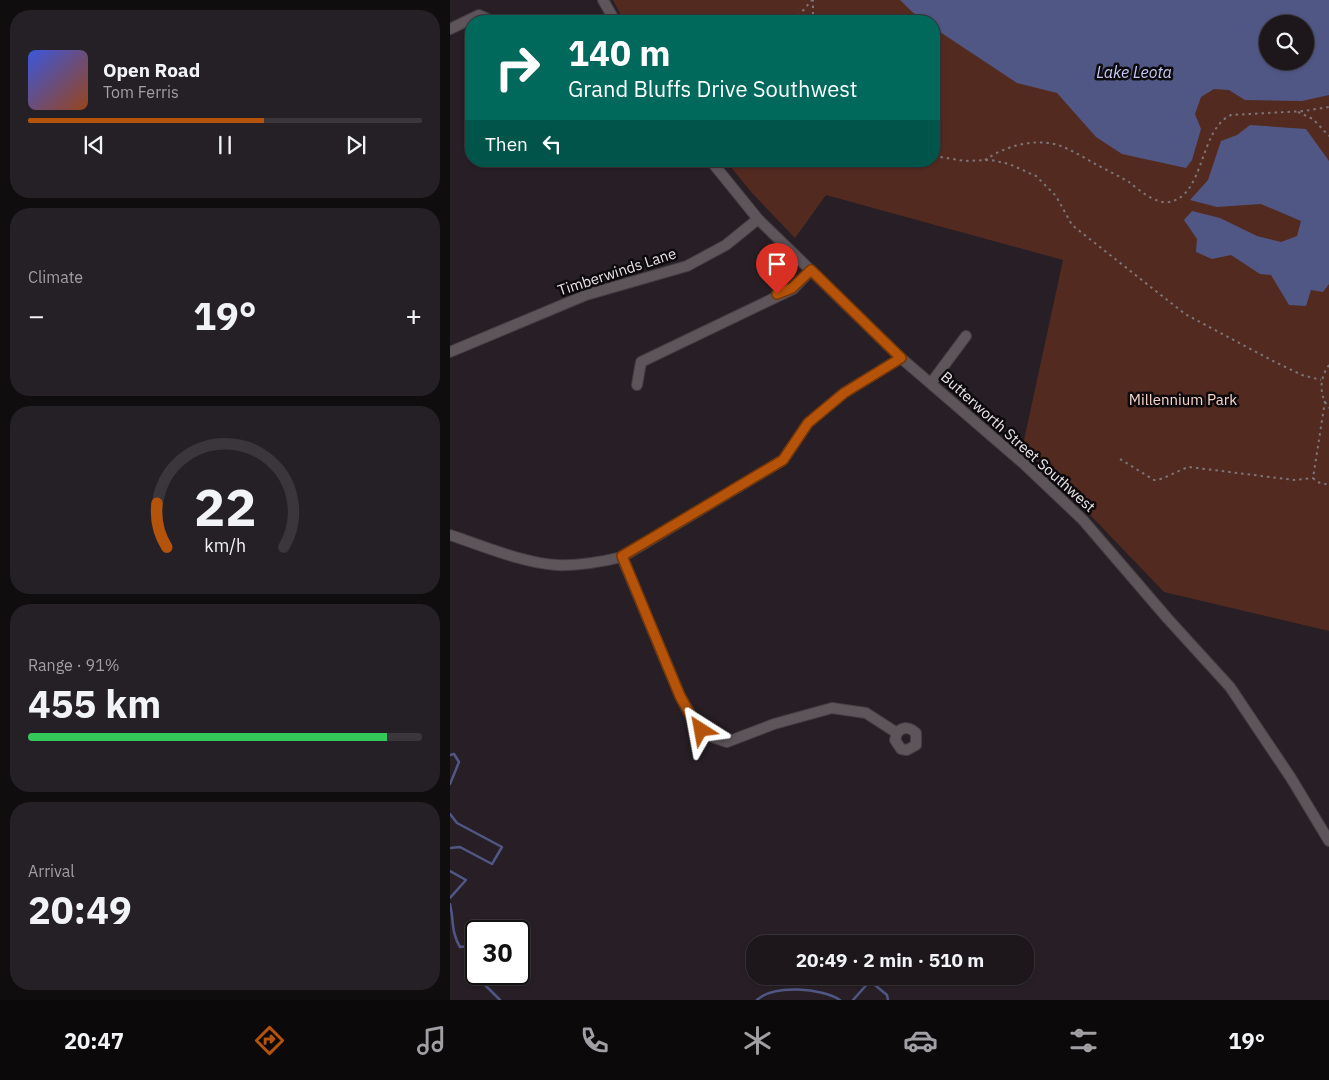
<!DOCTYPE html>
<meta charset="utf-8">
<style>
:root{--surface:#1d171c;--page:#252025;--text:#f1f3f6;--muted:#a09fa3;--line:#3b363b;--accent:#b45309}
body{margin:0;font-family:"IBM Plex Sans",sans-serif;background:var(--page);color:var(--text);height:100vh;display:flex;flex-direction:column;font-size:19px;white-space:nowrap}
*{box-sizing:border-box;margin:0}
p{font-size:16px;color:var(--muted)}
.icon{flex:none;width:28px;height:28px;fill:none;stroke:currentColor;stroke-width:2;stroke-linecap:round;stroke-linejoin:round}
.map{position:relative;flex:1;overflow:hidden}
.side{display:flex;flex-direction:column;gap:10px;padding:10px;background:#100d0f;width:450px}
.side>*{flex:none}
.top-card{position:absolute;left:15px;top:15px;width:475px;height:152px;border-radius:20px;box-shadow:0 1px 4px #0004,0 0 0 1px var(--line);background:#00695c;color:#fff;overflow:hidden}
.controls{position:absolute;left:809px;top:15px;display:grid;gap:10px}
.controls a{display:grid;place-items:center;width:55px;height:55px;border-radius:50%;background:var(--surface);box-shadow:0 1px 4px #0004,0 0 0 1px var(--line);font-size:25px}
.speed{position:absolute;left:15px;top:920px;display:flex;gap:10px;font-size:25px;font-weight:700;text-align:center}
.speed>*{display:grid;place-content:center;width:65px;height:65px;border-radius:50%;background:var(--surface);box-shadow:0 1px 4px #0004,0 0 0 1px var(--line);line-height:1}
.speed .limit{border:2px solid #111;border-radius:8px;background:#fff;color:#111}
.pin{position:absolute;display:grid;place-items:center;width:42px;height:42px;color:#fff;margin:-51px -21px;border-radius:50% 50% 50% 0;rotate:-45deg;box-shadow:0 0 5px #0007}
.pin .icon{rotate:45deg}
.me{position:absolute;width:55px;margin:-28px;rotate:326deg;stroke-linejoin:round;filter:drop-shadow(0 0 4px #0008)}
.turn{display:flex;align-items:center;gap:18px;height:105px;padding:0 20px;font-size:22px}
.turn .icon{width:65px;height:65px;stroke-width:2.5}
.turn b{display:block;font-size:35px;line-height:42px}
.then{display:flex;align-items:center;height:48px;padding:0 20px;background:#0003;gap:10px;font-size:19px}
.big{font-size:38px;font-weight:700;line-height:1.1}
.side .card{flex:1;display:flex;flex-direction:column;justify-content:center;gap:8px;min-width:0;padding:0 18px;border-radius:20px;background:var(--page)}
.side .dial{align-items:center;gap:0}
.dial svg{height:130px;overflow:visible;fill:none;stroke:var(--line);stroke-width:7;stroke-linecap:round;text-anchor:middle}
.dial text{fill:var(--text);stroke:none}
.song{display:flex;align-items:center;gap:15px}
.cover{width:60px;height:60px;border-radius:8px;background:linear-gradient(135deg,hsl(230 70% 55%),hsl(20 70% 35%))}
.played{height:5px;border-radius:2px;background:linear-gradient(90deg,var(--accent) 60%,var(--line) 60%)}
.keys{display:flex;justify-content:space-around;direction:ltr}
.heat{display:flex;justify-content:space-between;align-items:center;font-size:28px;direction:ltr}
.charge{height:8px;border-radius:4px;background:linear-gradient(90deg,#34c759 91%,var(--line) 0)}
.trip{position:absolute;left:296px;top:935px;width:288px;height:50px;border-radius:20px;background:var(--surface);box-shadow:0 1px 4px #0004,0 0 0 1px var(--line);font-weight:700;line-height:50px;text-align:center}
.tab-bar{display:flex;height:80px;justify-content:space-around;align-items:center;background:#0c090b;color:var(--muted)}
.tab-bar .icon{width:35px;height:35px}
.tab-bar .selected{color:var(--accent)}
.tab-bar b{font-size:22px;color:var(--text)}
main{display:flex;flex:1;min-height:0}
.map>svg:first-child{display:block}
</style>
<main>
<section class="side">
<div class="card">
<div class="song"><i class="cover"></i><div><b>Open Road</b><p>Tom Ferris</p></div></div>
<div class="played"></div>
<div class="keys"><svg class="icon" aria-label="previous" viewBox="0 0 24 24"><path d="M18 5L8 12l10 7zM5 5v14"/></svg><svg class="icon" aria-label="pause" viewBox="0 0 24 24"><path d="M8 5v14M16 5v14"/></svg><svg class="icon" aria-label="next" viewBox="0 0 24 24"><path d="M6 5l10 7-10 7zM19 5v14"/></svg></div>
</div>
<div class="card"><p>Climate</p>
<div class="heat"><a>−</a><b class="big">19°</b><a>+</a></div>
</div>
<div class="card dial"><svg viewBox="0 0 100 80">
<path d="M14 69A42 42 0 1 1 86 69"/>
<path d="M14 69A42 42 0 0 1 8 42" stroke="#b45309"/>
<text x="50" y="56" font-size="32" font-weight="700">22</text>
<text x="50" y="72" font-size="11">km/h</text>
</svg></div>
<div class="card"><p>Range · 91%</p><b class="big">455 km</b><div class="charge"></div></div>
<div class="card"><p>Arrival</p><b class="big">20:49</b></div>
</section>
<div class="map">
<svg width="879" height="1000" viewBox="0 0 879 1000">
<rect width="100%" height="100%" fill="#271f25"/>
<path fill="#532a20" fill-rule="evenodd" d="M 163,0 L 879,0 L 879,631 L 714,592 L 573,445 L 613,260 L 376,195 L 345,238 L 302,193 L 276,161 L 484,161 L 484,21 L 174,21 ZM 818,24 L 855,24 L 855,61 L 818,61 Z"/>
<g fill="#515785" fill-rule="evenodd">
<path d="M 450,0 L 879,0 L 879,95 L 852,101 L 795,100 L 779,90 L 764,89 L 751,97 L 745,114 L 751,129 L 742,160 L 736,168 L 672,154 L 646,137 L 607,93 L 567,83 L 484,28 L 484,21 C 468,21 461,10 450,0 ZM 818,24 L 855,24 L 855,61 L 818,61 Z"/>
<polygon points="800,125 856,129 879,161 879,284 873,292 861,290 856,306 839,305 821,275 810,274 781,255 762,259 746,252 747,239 734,220 742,211 770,218 807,236 831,242 847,236 851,221 811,204 767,207 740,200 758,180 771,141 787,135"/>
</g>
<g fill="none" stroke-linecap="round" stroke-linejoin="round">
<g stroke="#515785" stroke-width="2.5">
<polyline points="0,755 4,754 9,762 0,784"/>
<polyline points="0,814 7,823 52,847 42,864 10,847 0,848"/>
<polyline points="0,871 16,880 0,898"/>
<path d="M 0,904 C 4,921 1,932 10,947 L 20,946 L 26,957"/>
<polyline points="31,974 32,982 50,1000"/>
<path d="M 307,1000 C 324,984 372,988 390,1000"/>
<polyline points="403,1000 420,981 437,995 438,1000"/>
</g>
<g stroke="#443e43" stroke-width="12">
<g id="minor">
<polyline points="153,0 165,21"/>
<polyline points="0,29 29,15 42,21"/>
<polyline points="261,161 308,219 451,358 574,464 633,520 718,619 780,687 841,778 879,841"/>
<polyline points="0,352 136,295 237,266 276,245 308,219"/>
<polyline points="481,383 516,336"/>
<polyline points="187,385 191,362 343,289 361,270"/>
<path d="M 0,535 C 33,546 73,563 107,565 C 130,566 151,562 172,557 L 333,460 L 358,423 L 394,393 L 451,358"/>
<path d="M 172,557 L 230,696 L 247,727 L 259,736 L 277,742 L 324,724 L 382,708 L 416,713 L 447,733 C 453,726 460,727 466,733 L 466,745 L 457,750 L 451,749 L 445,740 L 447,733"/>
</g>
</g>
<g stroke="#7c757a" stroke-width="2" stroke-dasharray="2.5 4" stroke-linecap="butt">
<polyline points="344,21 362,0"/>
<polyline points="363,21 363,0"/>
<polyline points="848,112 863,119 879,136"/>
<polyline points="484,156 515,161 541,160 559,164 586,176 606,196 622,225 735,314 823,361 852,375 871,380"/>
<path d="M 535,160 C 555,146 584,138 608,145 C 620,149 631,156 642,162 C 654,169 667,175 679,182 C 689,190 705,204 719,202 C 755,196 749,129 781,115 L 854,111 L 879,107"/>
<path d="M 879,365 C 869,379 869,395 879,408"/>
<polyline points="875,401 863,478 867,482 879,485"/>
<path d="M 670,459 L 704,480 C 714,480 728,470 739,467 L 844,480 L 863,478"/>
</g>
<use href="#minor" stroke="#5e555b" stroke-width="10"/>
</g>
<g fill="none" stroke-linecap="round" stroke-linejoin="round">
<g stroke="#753606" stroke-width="12">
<polyline id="route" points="251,730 247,727 230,696 172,556 333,460 358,423 394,393 451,358 361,270 342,288 327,294"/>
</g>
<use href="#route" stroke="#b45309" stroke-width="9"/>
</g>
<g text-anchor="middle" stroke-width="5" stroke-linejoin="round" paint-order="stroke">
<g font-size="15" fill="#ebe5e9" stroke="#0d0a0d">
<text transform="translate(167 272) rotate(-18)" y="5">Timberwinds Lane</text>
<text transform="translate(568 442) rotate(42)" y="5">Butterworth Street Southwest</text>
</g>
<g font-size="15" fill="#f7d4ca" stroke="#0d0a0d">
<text x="733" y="405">Millennium Park</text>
</g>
<g font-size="16" font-style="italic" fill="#c3caf7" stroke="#0d0a0d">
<text x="684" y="78">Lake Leota</text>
</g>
</g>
</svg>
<div class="controls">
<a><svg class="icon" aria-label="search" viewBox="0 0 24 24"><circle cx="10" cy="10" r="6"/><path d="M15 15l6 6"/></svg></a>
</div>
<div class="speed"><div class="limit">30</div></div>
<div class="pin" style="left:327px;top:294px;background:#d93025"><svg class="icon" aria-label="arrive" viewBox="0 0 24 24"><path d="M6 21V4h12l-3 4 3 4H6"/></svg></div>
<svg class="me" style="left:251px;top:730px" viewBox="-20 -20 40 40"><path d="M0-17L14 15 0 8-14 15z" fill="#b45309" stroke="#fff" stroke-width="4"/></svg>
<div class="trip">20:49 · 2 min · 510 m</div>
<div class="top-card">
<div class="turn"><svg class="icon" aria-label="right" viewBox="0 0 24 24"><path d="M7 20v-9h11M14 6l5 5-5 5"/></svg><div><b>140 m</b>Grand Bluffs Drive Southwest</div></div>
<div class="then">Then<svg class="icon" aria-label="left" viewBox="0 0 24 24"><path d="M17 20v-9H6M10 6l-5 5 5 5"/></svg></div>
</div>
</div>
</main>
<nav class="tab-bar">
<b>20:47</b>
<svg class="icon selected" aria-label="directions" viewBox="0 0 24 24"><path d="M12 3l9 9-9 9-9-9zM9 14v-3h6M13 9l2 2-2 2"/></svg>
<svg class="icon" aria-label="music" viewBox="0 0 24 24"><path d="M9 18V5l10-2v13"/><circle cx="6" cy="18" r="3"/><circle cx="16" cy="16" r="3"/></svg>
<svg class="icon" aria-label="phone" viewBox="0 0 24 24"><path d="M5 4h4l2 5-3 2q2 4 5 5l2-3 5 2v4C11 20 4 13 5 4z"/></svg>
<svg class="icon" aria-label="climate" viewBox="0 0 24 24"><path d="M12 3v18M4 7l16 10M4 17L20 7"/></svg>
<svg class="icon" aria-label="car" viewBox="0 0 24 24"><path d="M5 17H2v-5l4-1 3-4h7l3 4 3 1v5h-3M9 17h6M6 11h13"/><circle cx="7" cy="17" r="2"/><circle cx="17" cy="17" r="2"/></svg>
<svg class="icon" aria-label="filters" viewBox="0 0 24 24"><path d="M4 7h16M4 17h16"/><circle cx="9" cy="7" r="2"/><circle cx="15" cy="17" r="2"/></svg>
<b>19°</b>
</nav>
